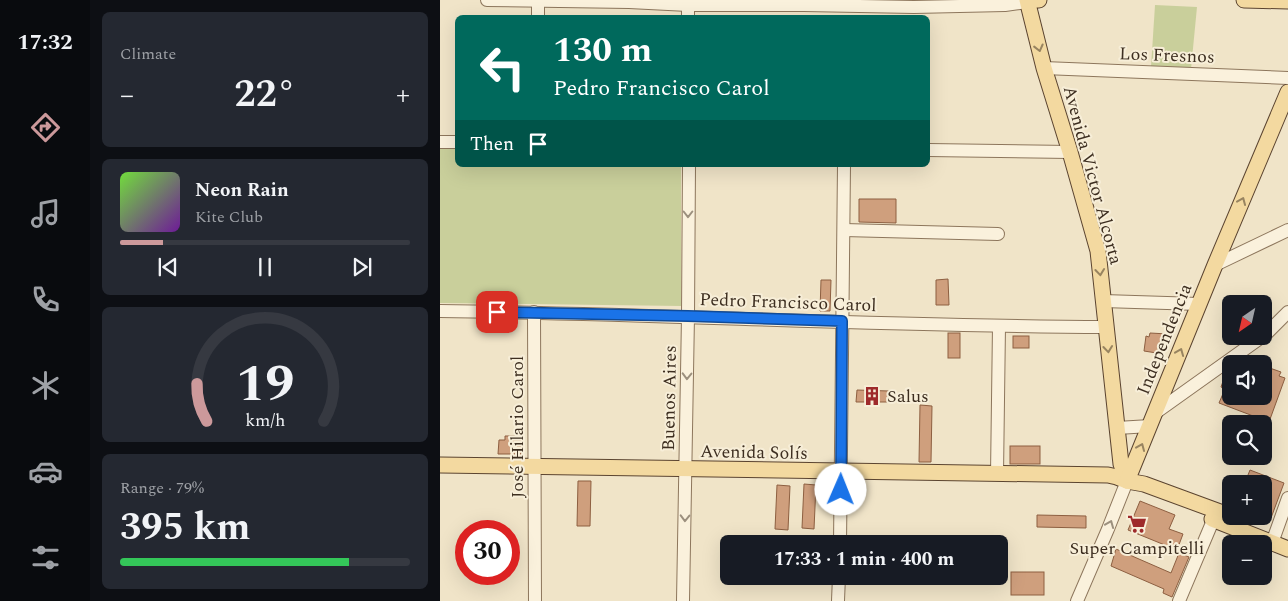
<!DOCTYPE html>
<meta charset="utf-8">
<style>
:root{--surface:#171b24;--page:#242831;--text:#f1f3f6;--muted:#9ea1a6;--line:#363941;--accent:#cc999b}
body{margin:0;font-family:Spectral,serif;background:var(--page);color:var(--text);height:100vh;display:flex;flex-direction:column;font-size:19px;white-space:nowrap}
*{box-sizing:border-box;margin:0}
p{font-size:16px;color:var(--muted)}
.icon{flex:none;width:28px;height:28px;fill:none;stroke:currentColor;stroke-width:2;stroke-linecap:round;stroke-linejoin:round}
.map{position:relative;flex:1;overflow:hidden}
.drawer{display:flex;flex-direction:column;gap:12px;padding:12px;background:#0d0f14;width:350px}
.drawer>*{flex:none}
.banner{position:absolute;left:15px;top:15px;width:475px;height:152px;border-radius:8px;box-shadow:0 5px 20px #0002;background:#00695c;color:#fff;overflow:hidden}
.needle{width:32px;rotate:214deg}
.buttons{position:absolute;left:782px;top:295px;display:grid;gap:10px}
.buttons a{display:grid;place-items:center;width:50px;height:50px;border-radius:8px;background:var(--surface);box-shadow:0 5px 20px #0002;font-size:25px}
.speed{position:absolute;left:15px;top:520px;display:flex;gap:10px;font-size:25px;font-weight:700;text-align:center}
.speed>*{display:grid;place-content:center;width:65px;height:65px;border-radius:50%;background:var(--surface);box-shadow:0 5px 20px #0002;line-height:1}
.speed .limit{border:8px solid #d22;background:#fff;color:#111}
.pin{position:absolute;display:grid;place-items:center;width:42px;height:42px;color:#fff;margin:-21px;border-radius:10px;box-shadow:0 2px 8px #0006}
.me{position:absolute;width:55px;margin:-28px;rotate:1deg;stroke-linejoin:round;filter:drop-shadow(0 0 4px #0008)}
.turn{display:flex;align-items:center;gap:18px;height:105px;padding:0 15px;font-size:22px}
.turn .icon{width:65px;height:65px;stroke-width:2.5}
.turn b{display:block;font-size:35px;line-height:42px}
.then{display:flex;align-items:center;height:48px;padding:0 15px;background:#0003;gap:10px;font-size:19px}
.big{font-size:38px;font-weight:700;line-height:1.1}
.drawer .widget{flex:1;display:flex;flex-direction:column;justify-content:center;gap:8px;min-width:0;padding:0 18px;border-radius:8px;background:var(--page)}
.drawer .dial{align-items:center;gap:0}
.dial svg{height:130px;overflow:visible;fill:none;stroke:var(--line);stroke-width:7;stroke-linecap:round;text-anchor:middle}
.dial text{fill:var(--text);stroke:none}
.song{display:flex;align-items:center;gap:15px}
.cover{width:60px;height:60px;border-radius:8px;background:linear-gradient(135deg,hsl(100 70% 55%),hsl(280 70% 35%))}
.played{height:5px;border-radius:2px;background:linear-gradient(90deg,var(--accent) 15%,var(--line) 15%)}
.keys{display:flex;justify-content:space-around;direction:ltr}
.heat{display:flex;justify-content:space-between;align-items:center;font-size:28px;direction:ltr}
.charge{height:8px;border-radius:4px;background:linear-gradient(90deg,#34c759 79%,var(--line) 0)}
.trip{position:absolute;left:280px;top:535px;width:288px;height:50px;border-radius:8px;background:var(--surface);box-shadow:0 5px 20px #0002;font-weight:700;line-height:50px;text-align:center}
main{display:flex;flex:1;min-height:0}
.tab-bar{display:flex;flex-direction:column;width:90px;justify-content:space-around;align-items:center;background:#090b0e;color:var(--muted)}
.tab-bar .icon{width:35px;height:35px}
.tab-bar .selected{color:var(--accent)}
.tab-bar b{font-size:22px;color:var(--text)}
.map>svg:first-child{display:block}
</style>
<main>
<nav class="tab-bar">
<b>17:32</b>
<svg class="icon selected" aria-label="directions" viewBox="0 0 24 24"><path d="M12 3l9 9-9 9-9-9zM9 14v-3h6M13 9l2 2-2 2"/></svg>
<svg class="icon" aria-label="music" viewBox="0 0 24 24"><path d="M9 18V5l10-2v13"/><circle cx="6" cy="18" r="3"/><circle cx="16" cy="16" r="3"/></svg>
<svg class="icon" aria-label="phone" viewBox="0 0 24 24"><path d="M5 4h4l2 5-3 2q2 4 5 5l2-3 5 2v4C11 20 4 13 5 4z"/></svg>
<svg class="icon" aria-label="climate" viewBox="0 0 24 24"><path d="M12 3v18M4 7l16 10M4 17L20 7"/></svg>
<svg class="icon" aria-label="car" viewBox="0 0 24 24"><path d="M5 17H2v-5l4-1 3-4h7l3 4 3 1v5h-3M9 17h6M6 11h13"/><circle cx="7" cy="17" r="2"/><circle cx="17" cy="17" r="2"/></svg>
<svg class="icon" aria-label="filters" viewBox="0 0 24 24"><path d="M4 7h16M4 17h16"/><circle cx="9" cy="7" r="2"/><circle cx="15" cy="17" r="2"/></svg>
</nav>
<section class="drawer">
<div class="widget"><p>Climate</p>
<div class="heat"><a>−</a><b class="big">22°</b><a>+</a></div>
</div>
<div class="widget">
<div class="song"><i class="cover"></i><div><b>Neon Rain</b><p>Kite Club</p></div></div>
<div class="played"></div>
<div class="keys"><svg class="icon" aria-label="previous" viewBox="0 0 24 24"><path d="M18 5L8 12l10 7zM5 5v14"/></svg><svg class="icon" aria-label="pause" viewBox="0 0 24 24"><path d="M8 5v14M16 5v14"/></svg><svg class="icon" aria-label="next" viewBox="0 0 24 24"><path d="M6 5l10 7-10 7zM19 5v14"/></svg></div>
</div>
<div class="widget dial"><svg viewBox="0 0 100 80">
<path d="M14 69A42 42 0 1 1 86 69"/>
<path d="M14 69A42 42 0 0 1 8 46" stroke="#cc999b"/>
<text x="50" y="56" font-size="32" font-weight="700">19</text>
<text x="50" y="72" font-size="11">km/h</text>
</svg></div>
<div class="widget"><p>Range · 79%</p><b class="big">395 km</b><div class="charge"></div></div>
</section>
<div class="map">
<svg width="848" height="601" viewBox="0 0 848 601">
<rect width="100%" height="100%" fill="#f0e4c8"/>
<g fill="#c9cf9b">
<polygon points="715,5 757,7 751,69 711,67"/>
<polygon points="0,148 17,148 18,165 241,165 241,306 0,303"/>
</g>
<g fill="#cf9f7d" stroke="#8d5f41">
<polygon points="419,199 456,199 456,223 419,222"/>
<polygon points="508,279 509,305 496,305 496,280"/>
<polygon points="381,280 391,280 390,311 380,311"/>
<rect x="508" y="333" width="12" height="25"/>
<polygon points="710,333 728,334 727,343 724,343 723,354 704,351 706,336 709,337"/>
<rect x="573" y="336" width="16" height="12"/>
<polygon points="824,366 841,372 839,376 845,378 829,422 779,403 785,389 781,387 786,373 790,375 791,373 791,396 824,396"/>
<polygon points="417,390 449,391 448,402 416,402"/>
<polygon points="480,405 492,406 491,462 479,462"/>
<polygon points="65,436 82,436 81,454 58,454 59,440 65,440"/>
<rect x="570" y="446" width="30" height="18"/>
<polygon points="810,470 844,483 831,518 824,515 824,484 816,484 806,480"/>
<polygon points="138,481 151,481 150,526 137,526"/>
<polygon points="364,484 376,485 374,529 362,528"/>
<polygon points="337,485 350,486 348,530 335,529"/>
<polygon points="700,501 735,515 729,529 743,534 737,550 688,530"/>
<polygon points="597,515 646,516 646,528 597,527"/>
<polygon points="676,549 731,573 739,553 749,557 732,597 723,593 724,589 671,566"/>
<rect x="571" y="572" width="33" height="23"/>
</g>
<g fill="none" stroke-linecap="round" stroke-linejoin="round">
<g stroke="#8d765c" stroke-width="14">
<g id="minor">
<polyline points="47,0 189,2 248,5 364,5 474,7 565,5 580,3 587,0"/>
<polyline points="98,2 98,18"/>
<polyline points="248,5 248,18"/>
<polyline points="604,68 848,78"/>
<polyline points="0,142 18,142"/>
<polyline points="488,150 630,152"/>
<polyline points="404,230 558,234"/>
<polyline points="775,265 848,230"/>
<polyline points="663,301 759,304"/>
<path d="M 0,311 C 222,314 444,326 666,327"/>
<polyline points="94,312 95,601"/>
<polyline points="824,336 848,312"/>
<polyline points="715,413 823,336"/>
<polyline points="677,428 710,426"/>
<polyline points="557,474 559,326"/>
<polyline points="832,543 848,498"/>
<polyline points="400,544 404,165"/>
<polyline points="243,601 248,316 249,165"/>
<polyline points="398,601 399,576"/>
<polyline points="637,601 668,529 687,481"/>
<polyline points="739,601 777,511"/>
</g>
</g>
<g stroke="#5b4430" stroke-width="17">
<g id="major">
<polyline points="599,0 587,0 604,68 630,152 658,251 681,464 687,481"/>
<polyline points="804,0 848,1"/>
<polyline points="0,465 668,475 677,477 687,481 704,484 791,516"/>
<polyline points="687,481 775,265 848,92"/>
<polyline points="772,519 848,549"/>
</g>
</g>
<use href="#minor" stroke="#faf1dc" stroke-width="12"/>
<use href="#major" stroke="#f3d9a0" stroke-width="15"/>
</g>
<defs><path id="oneway-chevron" d="M-2-3.5L2.5 0L-2 3.5" fill="none" stroke-width="1.6" stroke-linecap="round" stroke-linejoin="round" transform="scale(1.25)"/></defs>
<g stroke="#988460">
<use href="#oneway-chevron" transform="translate(599 48) rotate(76)"/>
<use href="#oneway-chevron" transform="translate(802 201) rotate(-67)"/>
<use href="#oneway-chevron" transform="translate(660 272) rotate(84)"/>
<use href="#oneway-chevron" transform="translate(668 349) rotate(84)"/>
<use href="#oneway-chevron" transform="translate(740 352) rotate(-68)"/>
<use href="#oneway-chevron" transform="translate(701 447) rotate(-67)"/>
</g>
<g stroke="#9c907e">
<use href="#oneway-chevron" transform="translate(248 214) rotate(90)"/>
<use href="#oneway-chevron" transform="translate(247 376) rotate(91)"/>
<use href="#oneway-chevron" transform="translate(245 518) rotate(91)"/>
<use href="#oneway-chevron" transform="translate(670 524) rotate(-68)"/>
</g>
<g fill="none" stroke-linecap="round" stroke-linejoin="round">
<g stroke="#114b97" stroke-width="12">
<polyline id="route" points="57,312 248,316 402,321 401,490"/>
</g>
<use href="#route" stroke="#1a73e8" stroke-width="9"/>
</g>
<defs>
<g id="building-bare" transform="scale(1.5)"><path d="M-4-6H4V6H1V3H-1V6H-4ZM-2.5-4.3h1.7v1.8h-1.7ZM.8-4.3h1.7v1.8H.8ZM-2.5-1h1.7V.8h-1.7ZM.8-1h1.7V.8H.8Z" fill="#9e2a2b" stroke="#f7eed8" stroke-width="2.5" paint-order="stroke"/></g>
<g id="supermarket-bare" transform="scale(1.5)"><path d="M-6-5.5h2.5l.6 2H6L4.5 2H-2.5L-4.4-4H-6ZM-1.5 3.2a1.3 1.3 0 1 0 .1 0ZM3 3.2a1.3 1.3 0 1 0 .1 0Z" fill="#9e2a2b" stroke="#f7eed8" stroke-width="2.5" paint-order="stroke"/></g>
</defs>
<g fill-rule="evenodd">
<use href="#building-bare" x="432" y="396"/>
<use href="#supermarket-bare" x="697" y="524"/>
</g>
<g text-anchor="middle" stroke-width="4" stroke-linejoin="round" paint-order="stroke">
<g font-size="18" fill="#3d2e20" stroke="#f7eed8">
<text transform="translate(727 55) rotate(2)" y="6">Los Fresnos</text>
<text transform="translate(653 175) rotate(75)" y="6">Avenida Victor Alcorta</text>
<text transform="translate(348 302) rotate(2)" y="6">Pedro Francisco Carol</text>
<text transform="translate(724 339) rotate(-68)" y="6">Independencia</text>
<text transform="translate(229 398) rotate(-89)" y="6">Buenos Aires</text>
<text transform="translate(77 427) rotate(-90)" y="6">José Hilario Carol</text>
<text transform="translate(314 452) rotate(1)" y="6">Avenida Solís</text>
</g>
<g font-size="18" fill="#3d2e20" stroke="#f7eed8" text-anchor="start">
<text x="447" y="402">Salus</text>
<text x="697" y="554" text-anchor="middle">Super Campitelli</text>
</g>
</g>
</svg>
<div class="buttons">
<a><svg class="needle" viewBox="-14 -14 28 28"><path d="M0-13l5 13h-10z" fill="#e53935"/><path d="M0 13l5-13h-10z" fill="#9ea1a6"/></svg></a>
<a><svg class="icon" aria-label="sound" viewBox="0 0 24 24"><path d="M4 9h4l5-4v14l-5-4H4zM17 9q2 3 0 6"/></svg></a>
<a><svg class="icon" aria-label="search" viewBox="0 0 24 24"><circle cx="10" cy="10" r="6"/><path d="M15 15l6 6"/></svg></a>
<a>+</a>
<a>−</a>
</div>
<div class="speed"><div class="limit">30</div></div>
<div class="pin" style="left:57px;top:312px;background:#d93025"><svg class="icon" aria-label="arrive" viewBox="0 0 24 24"><path d="M6 21V4h12l-3 4 3 4H6"/></svg></div>
<svg class="me" style="left:401px;top:490px" viewBox="-20 -20 40 40"><circle r="19" fill="#fff"/><path d="M0-13L10 11 0 6-10 11z" fill="#1a73e8"/></svg>
<div class="trip">17:33 · 1 min · 400 m</div>
<div class="banner">
<div class="turn"><svg class="icon" aria-label="left" viewBox="0 0 24 24"><path d="M17 20v-9H6M10 6l-5 5 5 5"/></svg><div><b>130 m</b>Pedro Francisco Carol</div></div>
<div class="then">Then<svg class="icon" aria-label="arrive" viewBox="0 0 24 24"><path d="M6 21V4h12l-3 4 3 4H6"/></svg></div>
</div>
</div>
</main>
